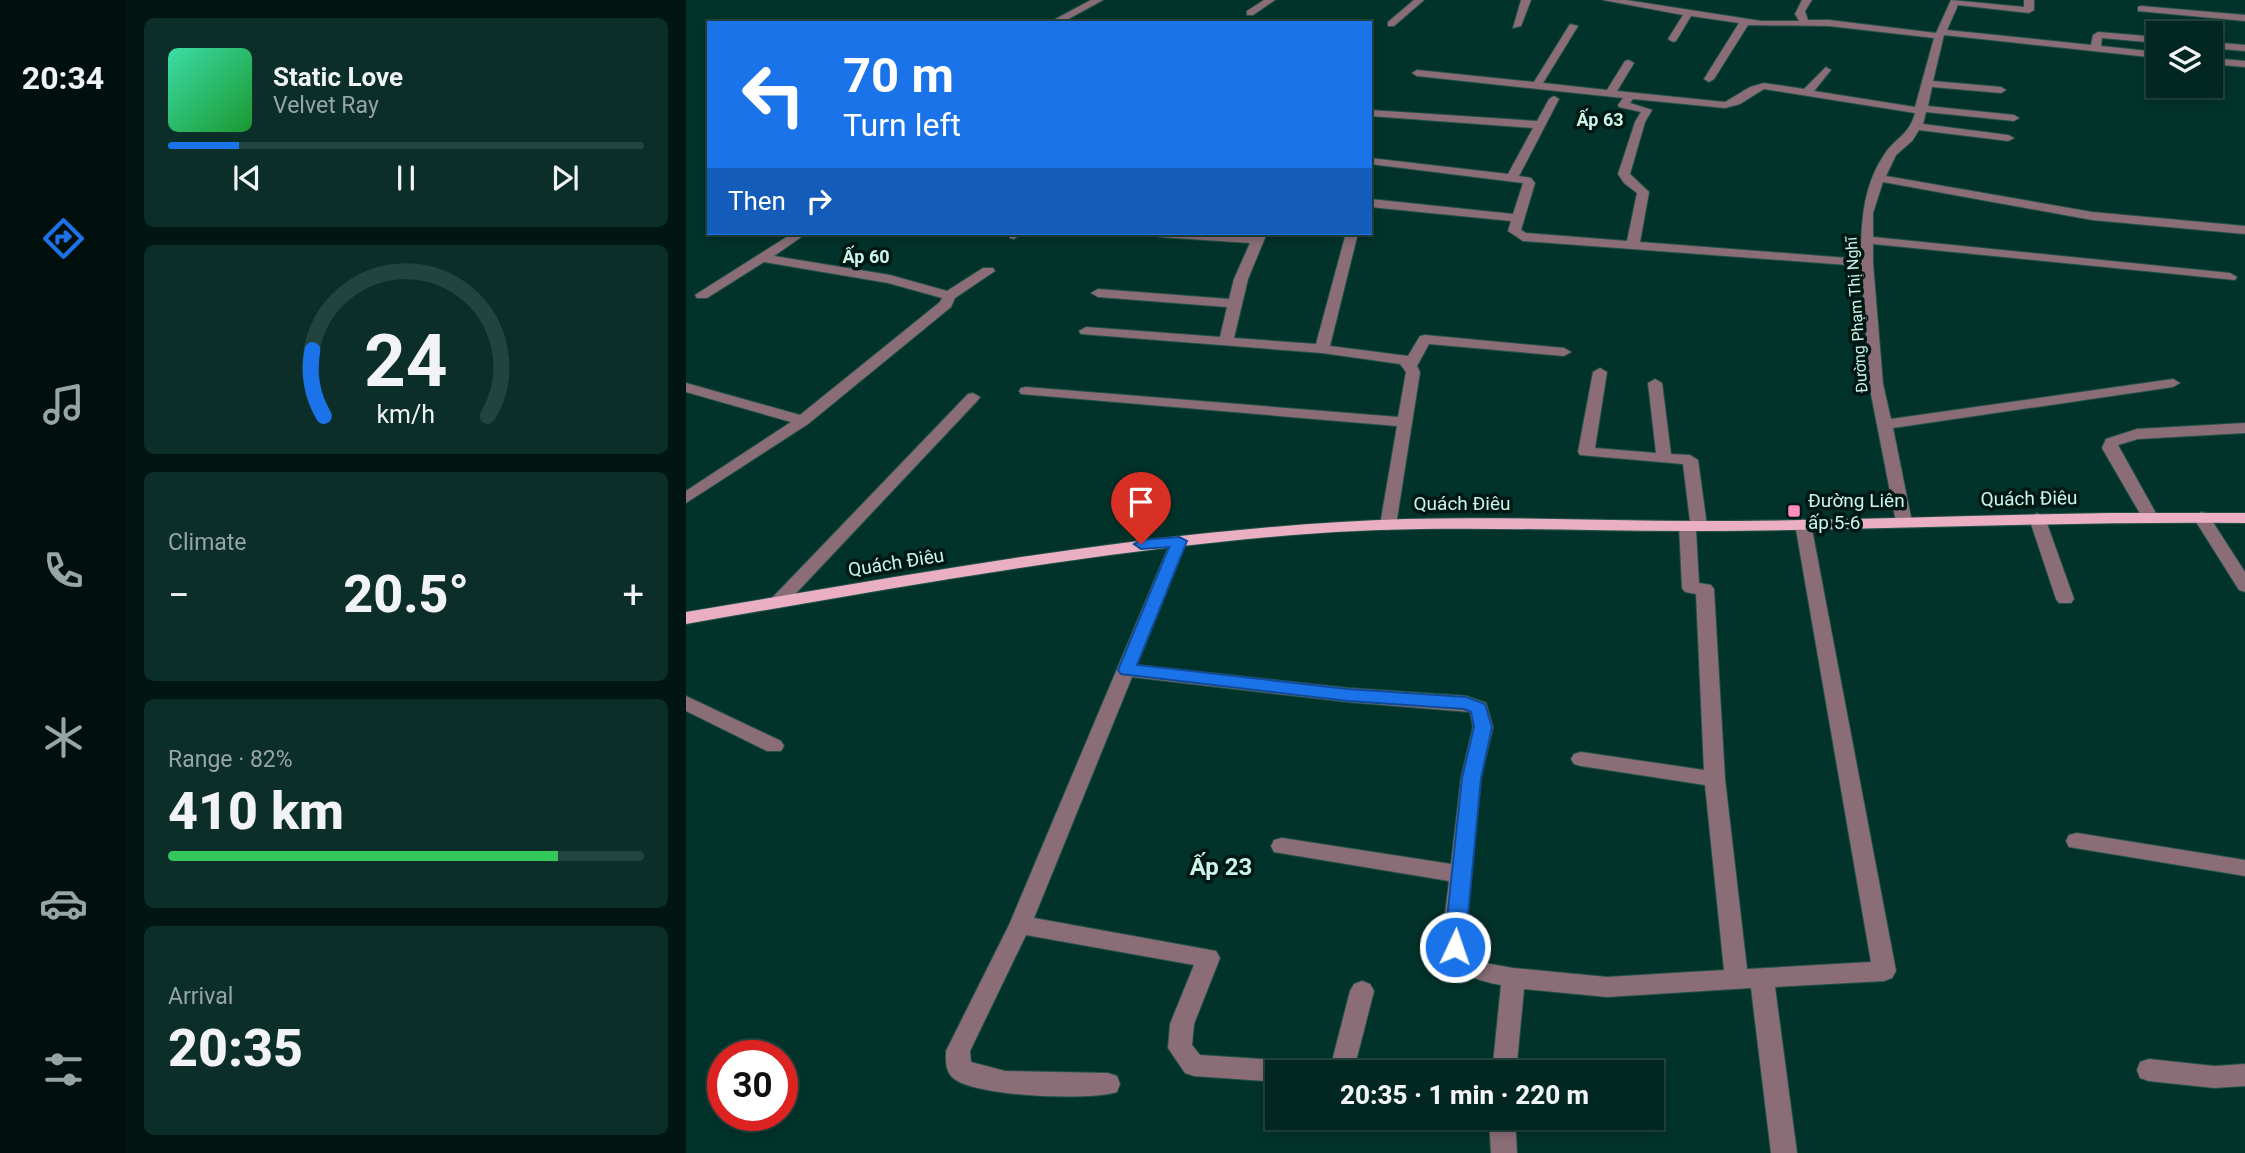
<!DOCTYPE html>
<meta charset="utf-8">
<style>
:root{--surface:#022620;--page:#0c2e29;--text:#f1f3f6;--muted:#96a5a5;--line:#23433e;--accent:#1a73e8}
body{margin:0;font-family:Roboto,sans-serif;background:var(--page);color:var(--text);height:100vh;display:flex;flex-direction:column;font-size:26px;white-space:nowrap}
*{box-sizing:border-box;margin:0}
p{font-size:23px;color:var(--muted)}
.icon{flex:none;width:38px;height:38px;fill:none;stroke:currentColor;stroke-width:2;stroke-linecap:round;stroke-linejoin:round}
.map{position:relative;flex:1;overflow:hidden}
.details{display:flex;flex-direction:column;gap:18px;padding:18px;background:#011512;width:560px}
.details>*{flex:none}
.guide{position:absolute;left:21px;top:21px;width:665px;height:214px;border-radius:0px;box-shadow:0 4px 10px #0003,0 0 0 2px var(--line);background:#1a73e8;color:#fff;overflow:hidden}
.fabs{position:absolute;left:1460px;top:21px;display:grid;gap:14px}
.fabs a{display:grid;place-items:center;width:77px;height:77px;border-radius:0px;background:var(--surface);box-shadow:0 4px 10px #0003,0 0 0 2px var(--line);font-size:35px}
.speed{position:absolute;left:21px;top:1040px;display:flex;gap:14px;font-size:35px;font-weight:700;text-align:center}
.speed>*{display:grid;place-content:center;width:91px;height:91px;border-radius:50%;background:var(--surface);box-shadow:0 4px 10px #0003,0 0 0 2px var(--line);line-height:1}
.speed .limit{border:10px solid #d22;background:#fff;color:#111}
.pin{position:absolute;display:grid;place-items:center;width:60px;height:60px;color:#fff;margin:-72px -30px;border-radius:50% 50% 50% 0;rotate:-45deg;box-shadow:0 0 7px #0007}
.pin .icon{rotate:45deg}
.me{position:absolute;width:77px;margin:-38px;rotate:3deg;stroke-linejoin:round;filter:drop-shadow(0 0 5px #0008)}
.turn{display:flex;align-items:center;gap:24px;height:147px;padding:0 21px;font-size:32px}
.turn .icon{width:91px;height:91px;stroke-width:2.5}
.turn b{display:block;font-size:49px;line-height:60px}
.then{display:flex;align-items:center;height:66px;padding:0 21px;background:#0003;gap:14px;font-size:26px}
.big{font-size:52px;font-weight:800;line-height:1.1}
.details .widget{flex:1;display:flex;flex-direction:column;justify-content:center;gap:10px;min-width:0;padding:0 24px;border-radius:10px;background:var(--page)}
.details .dial{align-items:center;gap:0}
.dial svg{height:182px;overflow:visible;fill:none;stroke:var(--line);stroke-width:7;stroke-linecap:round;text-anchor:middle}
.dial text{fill:var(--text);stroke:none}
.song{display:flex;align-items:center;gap:21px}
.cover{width:84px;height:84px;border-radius:10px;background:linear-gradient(135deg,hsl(160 70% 55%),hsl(130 70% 35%))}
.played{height:7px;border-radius:4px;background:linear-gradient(90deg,var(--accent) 15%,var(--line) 15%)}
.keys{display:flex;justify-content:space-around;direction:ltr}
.heat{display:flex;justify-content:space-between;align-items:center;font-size:38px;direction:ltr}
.charge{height:10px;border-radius:5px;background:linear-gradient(90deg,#34c759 82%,var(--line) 0)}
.trip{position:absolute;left:579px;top:1060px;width:399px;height:70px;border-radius:0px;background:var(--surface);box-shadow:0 4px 10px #0003,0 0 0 2px var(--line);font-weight:800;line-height:70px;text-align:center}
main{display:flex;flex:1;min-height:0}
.menu{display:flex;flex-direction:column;width:126px;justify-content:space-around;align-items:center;background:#010f0d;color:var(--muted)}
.menu .icon{width:49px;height:49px}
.menu .current{color:var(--accent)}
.menu b{font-size:32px;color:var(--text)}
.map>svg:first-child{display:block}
</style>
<main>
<nav class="menu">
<b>20:34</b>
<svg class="icon current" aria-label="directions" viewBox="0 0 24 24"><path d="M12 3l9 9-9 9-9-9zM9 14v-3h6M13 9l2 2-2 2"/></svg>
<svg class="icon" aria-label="music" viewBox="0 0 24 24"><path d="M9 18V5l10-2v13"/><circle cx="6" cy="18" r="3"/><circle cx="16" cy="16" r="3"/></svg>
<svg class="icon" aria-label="phone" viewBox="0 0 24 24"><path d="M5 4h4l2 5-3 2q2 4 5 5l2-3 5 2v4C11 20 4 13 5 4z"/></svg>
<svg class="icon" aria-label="climate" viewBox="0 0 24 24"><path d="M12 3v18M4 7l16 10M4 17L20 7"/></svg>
<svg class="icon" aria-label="car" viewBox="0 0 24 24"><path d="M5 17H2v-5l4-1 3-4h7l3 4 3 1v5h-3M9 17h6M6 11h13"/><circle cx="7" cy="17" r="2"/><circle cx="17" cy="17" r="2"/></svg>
<svg class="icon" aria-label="filters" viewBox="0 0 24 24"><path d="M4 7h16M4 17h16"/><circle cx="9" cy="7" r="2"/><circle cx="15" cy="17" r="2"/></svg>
</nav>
<section class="details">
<div class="widget">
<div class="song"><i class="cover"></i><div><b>Static Love</b><p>Velvet Ray</p></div></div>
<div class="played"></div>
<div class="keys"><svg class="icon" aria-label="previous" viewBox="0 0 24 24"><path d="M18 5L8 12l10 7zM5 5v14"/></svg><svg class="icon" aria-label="pause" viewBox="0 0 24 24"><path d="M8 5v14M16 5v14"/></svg><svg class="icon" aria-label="next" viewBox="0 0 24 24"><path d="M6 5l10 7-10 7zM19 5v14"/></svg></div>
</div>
<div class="widget dial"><svg viewBox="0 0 100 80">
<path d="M14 69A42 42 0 1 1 86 69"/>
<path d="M14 69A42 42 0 0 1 9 40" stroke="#1a73e8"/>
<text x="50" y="56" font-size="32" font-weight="700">24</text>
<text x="50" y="72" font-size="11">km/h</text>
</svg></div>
<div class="widget"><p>Climate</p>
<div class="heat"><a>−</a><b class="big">20.5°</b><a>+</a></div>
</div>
<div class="widget"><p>Range · 82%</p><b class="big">410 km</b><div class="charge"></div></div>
<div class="widget"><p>Arrival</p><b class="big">20:35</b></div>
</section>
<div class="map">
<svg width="1559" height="1153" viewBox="0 0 1559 1153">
<rect width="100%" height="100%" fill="#02332a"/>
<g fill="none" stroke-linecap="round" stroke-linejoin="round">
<g stroke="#225248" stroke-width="2">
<g id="minor">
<polygon points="405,0 417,0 375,23 362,23"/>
<polygon points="578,0 589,0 567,15 561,15 561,11"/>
<polygon points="728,0 738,0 708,26 702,26 702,22"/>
<polygon points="835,0 845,0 835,26 827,28"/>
<path d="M 917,0 L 940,0 L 1075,21 L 1113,21 L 1109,14 L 1116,0 L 1126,0 L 1119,11 L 1122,20 L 1143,20 L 1250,33 L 1265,0 L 1338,7 L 1338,0 L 1348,0 L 1348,10 L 1343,13 L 1272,5 L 1261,30 L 1405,45 L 1407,35 L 1412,32 L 1472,37 L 1472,43 L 1416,38 L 1415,46 L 1472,52 L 1472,58 L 1258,35 L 1247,81 L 1315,87 L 1320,90 L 1315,93 L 1246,87 L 1242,106 L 1328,115 L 1333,118 L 1328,121 L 1240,112 L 1237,124 L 1322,135 L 1328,138 L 1322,141 L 1233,130 L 1226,141 L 1210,155 L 1200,176 L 1406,212 L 1559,226 L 1559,234 L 1406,220 L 1197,182 L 1187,213 L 1187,237 L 1544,273 L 1551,277 L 1549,280 L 1187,244 L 1187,263 L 1197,384 L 1205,419 L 1487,379 L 1494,383 L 1487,387 L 1207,428 L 1226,522 L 1218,527 L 1210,522 L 1183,384 L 1175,266 L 837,241 L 822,231 L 825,221 L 684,207 L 684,199 L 827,214 L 837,183 L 684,164 L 684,158 L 822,174 L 847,128 L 684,116 L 684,110 L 851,121 L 863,99 L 868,96 L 873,99 L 833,176 L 845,178 L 849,183 L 835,230 L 840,233 L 941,241 L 951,193 L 938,183 L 932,174 L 949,122 L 955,112 L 933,107 L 932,105 L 937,98 L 731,76 L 726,73 L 731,70 L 848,82 L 884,24 L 892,26 L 857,83 L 921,90 L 939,61 L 943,60 L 948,63 L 931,91 L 1039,102 L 1064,87 L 1078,83 L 1118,89 L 1140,67 L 1145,70 L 1128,91 L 1229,107 L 1248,38 L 1143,26 L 1062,25 L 1028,79 L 1023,82 L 1018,79 L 1053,23 L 1005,16 L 990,41 L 987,42 L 982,39 L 997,15 ZM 1078,89 L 1229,113 C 1223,135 1211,137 1200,152 C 1177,184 1175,222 1175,259 L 954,242 L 963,192 L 944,174 L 959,122 L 966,110 L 944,103 L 947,99 L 1039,108 L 1054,104 Z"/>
<polygon points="1455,6 1559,15 1559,21 1452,11 1452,7"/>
<polygon points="1524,42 1559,45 1559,51 1524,48"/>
<polygon points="1524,58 1559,61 1559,67 1524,64"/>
<polygon points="107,233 121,233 88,256 204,275 261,291 297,268 307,268 309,271 269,298 265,307 122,424 0,503 0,491 105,422 0,392 0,383 114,415 254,302 256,298 202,283 78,262 21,298 11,298 9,295"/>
<polygon points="323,233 336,233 328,239 324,238"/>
<polygon points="467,233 567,236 569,233 581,233 562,279 548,338 630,344 660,233 672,233 644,346 722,356 734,336 739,335 878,348 885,352 878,356 743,344 731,366 734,372 710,525 702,530 696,529 694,525 711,426 335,394 333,391 335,388 340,387 712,417 720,372 714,364 636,353 395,334 393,331 400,327 534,337 541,307 412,297 405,293 412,289 543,299 548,279 564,243 473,237"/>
<path d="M 914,368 L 921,372 L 909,448 L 970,453 L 962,383 L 969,379 L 976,383 L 985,454 L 1004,455 L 1012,460 L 1021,526 L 1019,530 L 1010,530 L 1013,583 L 1025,585 L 1028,589 L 1039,779 L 1061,969 L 1185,962 L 1109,524 L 1117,519 L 1125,524 L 1210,971 L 1206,978 L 1198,981 L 1089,987 L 1111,1153 L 1085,1153 L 1065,988 L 921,997 L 838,989 L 830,1073 L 806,1073 L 815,985 C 743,972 757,939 763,881 L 588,852 L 585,846 L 588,840 L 596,838 L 765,864 L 775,778 L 787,727 L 784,712 L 662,702 L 446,677 L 348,918 L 530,951 L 534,958 L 508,1024 L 506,1045 L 514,1055 L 621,1062 L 630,1065 L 633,1073 L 592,1073 L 592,1082 L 508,1076 L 499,1073 L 482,1048 L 484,1024 L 508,965 L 340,935 L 284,1051 L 285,1062 L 319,1071 L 422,1073 L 431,1076 L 434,1084 L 431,1092 C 405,1101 285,1097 266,1077 C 259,1070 260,1060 260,1051 L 323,925 L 485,541 L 493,536 L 501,541 L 451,665 L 662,688 L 780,696 L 800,703 L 807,727 L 795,778 L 779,940 L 783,952 L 790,958 L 799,963 L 827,968 L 921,977 L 1038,970 L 1019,785 L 895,766 L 888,764 L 885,759 L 888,754 L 895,752 L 1018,770 L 1010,594 L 999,592 L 996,588 L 993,525 L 995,521 L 1004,521 L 997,464 L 894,455 L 892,452 L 907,372 Z"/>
<polygon points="287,393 294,397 292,400 98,606 86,606 83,602 86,598 282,394"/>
<polygon points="1559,423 1559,433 1452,439 1432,445 1472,517 1464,522 1456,517 1416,448 1420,439 1451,429"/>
<polygon points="1515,512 1521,513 1559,572 1559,592 1553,590 1507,517"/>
<polygon points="1351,513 1359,518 1388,599 1385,603 1373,603 1370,599 1343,518"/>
<polygon points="0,696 95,741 98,746 95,751 81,751 0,711"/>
<polygon points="1391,833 1559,860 1559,876 1383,847 1380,841 1383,835"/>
<polygon points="676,981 684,984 688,991 667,1073 643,1073 664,991 668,984"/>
<polygon points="1463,1059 1528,1066 1559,1064 1559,1086 1528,1088 1463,1081 1454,1078 1451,1070 1454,1062"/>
<polygon points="803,1118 829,1118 831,1153 805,1153"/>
</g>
</g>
<g stroke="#225248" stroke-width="2">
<path id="major" d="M 1423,513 L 1559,513 L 1559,523 C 1381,521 1202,530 1024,531 C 885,532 746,523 607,535 C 403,552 201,589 0,624 L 0,612 C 217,576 435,535 655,522 C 774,514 894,521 1014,521 C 1150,521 1287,515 1423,513 Z"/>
</g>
<use href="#minor" fill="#8a6d77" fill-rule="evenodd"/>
<use href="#major" fill="#ebafc4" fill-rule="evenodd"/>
</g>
<polygon fill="#1a73e8" stroke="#114b97" stroke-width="2" points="493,537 501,541 451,665 662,689 780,697 799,704 806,727 795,778 779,947 776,953 769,955 761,953 758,947 776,778 788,727 785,712 778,709 662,701 435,674 432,670 483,547 455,549 448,544 455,540"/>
<rect fill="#ff8ebb" stroke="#001813" stroke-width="2.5" x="1101" y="504" width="14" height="14" rx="3.5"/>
<g text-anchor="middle" stroke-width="7" stroke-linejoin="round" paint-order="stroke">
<g font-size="16" fill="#ccf4e8" stroke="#001813">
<text transform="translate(1170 315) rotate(-94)" y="6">Đường Phạm Thị Nghĩ</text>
</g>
<g font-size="18" font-weight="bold" fill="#ccf4e8" stroke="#001813">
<text x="914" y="126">Ấp 63</text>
<text x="180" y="263">Ấp 60</text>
</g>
<g font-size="19" fill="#ccf4e8" stroke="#001813">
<text transform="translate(1343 498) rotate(-1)" y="7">Quách Điêu</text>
<text x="776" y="510">Quách Điêu</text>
<text transform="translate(210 562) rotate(-9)" y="7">Quách Điêu</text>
</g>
<g font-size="19" fill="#ccf4e8" stroke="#001813" text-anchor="start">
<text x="1122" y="507">Đường Liên<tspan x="1122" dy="22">ấp 5-6</tspan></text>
</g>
<g font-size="24" font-weight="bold" fill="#ccf4e8" stroke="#001813">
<text x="535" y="875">Ấp 23</text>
</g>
</g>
</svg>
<div class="fabs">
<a><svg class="icon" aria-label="layers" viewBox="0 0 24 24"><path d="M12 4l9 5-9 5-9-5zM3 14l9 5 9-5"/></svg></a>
</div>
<div class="speed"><div class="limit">30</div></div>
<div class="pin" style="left:455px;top:544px;background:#d93025"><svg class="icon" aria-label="arrive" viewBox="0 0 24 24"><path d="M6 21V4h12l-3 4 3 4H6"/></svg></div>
<svg class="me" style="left:769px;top:947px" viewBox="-20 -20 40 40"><circle r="17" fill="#1a73e8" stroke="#fff" stroke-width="3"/><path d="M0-11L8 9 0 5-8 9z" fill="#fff"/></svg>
<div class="trip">20:35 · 1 min · 220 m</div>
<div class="guide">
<div class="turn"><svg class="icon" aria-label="left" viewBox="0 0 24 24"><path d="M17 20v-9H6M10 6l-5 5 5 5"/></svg><div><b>70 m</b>Turn left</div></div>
<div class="then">Then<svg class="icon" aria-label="right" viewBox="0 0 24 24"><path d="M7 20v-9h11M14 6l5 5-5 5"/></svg></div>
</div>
</div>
</main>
